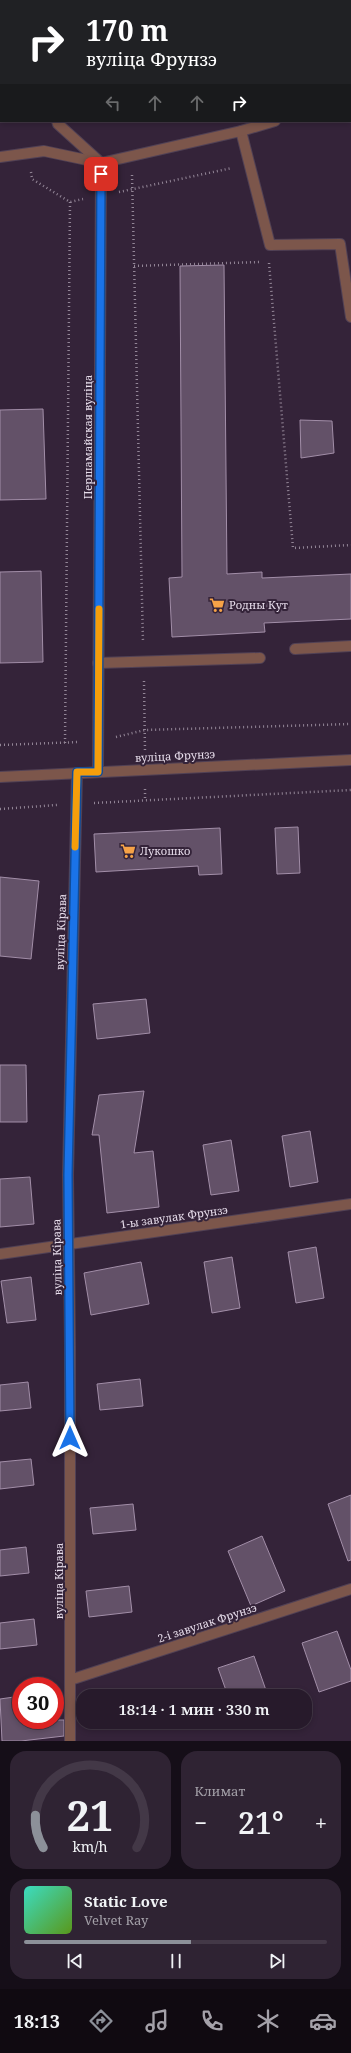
<!DOCTYPE html>
<html lang="ru">
<meta charset="utf-8">
<style>
:root{--surface:#271a2b;--page:#2f2333;--text:#f1f3f6;--muted:#a4a1a9;--line:#433847;--accent:#8c9099}
body{margin:0;font-family:"Noto Serif",serif;background:var(--page);color:var(--text);height:100vh;display:flex;flex-direction:column;font-size:15px;white-space:nowrap}
*{box-sizing:border-box;margin:0}
p{font-size:13px;color:var(--muted)}
.icon{flex:none;width:22px;height:22px;fill:none;stroke:currentColor;stroke-width:2;stroke-linecap:round;stroke-linejoin:round}
.map{position:relative;height:1741px;overflow:hidden}
.panel{display:flex;flex-direction:column;gap:10px;padding:10px;background:#150e18;flex:1}
.panel>*{flex:none}
.hud{position:absolute;left:0px;top:0px;width:351px;height:122px;box-shadow:0 2px 6px #0003,0 0 0 1px var(--line);background:#202124;color:#fff;overflow:hidden}
.speed{position:absolute;left:12px;top:1677px;display:flex;gap:8px;font-size:20px;font-weight:700;text-align:center}
.speed>*{display:grid;place-content:center;width:52px;height:52px;border-radius:50%;background:var(--surface);box-shadow:0 2px 6px #0003,0 0 0 1px var(--line);line-height:1}
.speed .limit{border:6px solid #d22;background:#fff;color:#111}
.pin{position:absolute;display:grid;place-items:center;width:34px;height:34px;color:#fff;margin:-17px;border-radius:8px;box-shadow:0 2px 6px #0006}
.me{position:absolute;width:44px;margin:-22px;rotate:0deg;stroke-linejoin:round;filter:drop-shadow(0 0 3px #0008)}
.turn{display:flex;align-items:center;gap:14px;height:84px;padding:0 20px;font-size:18px}
.turn .icon{width:52px;height:52px;stroke-width:2.5}
.turn b{display:block;font-size:28px;line-height:34px}
.lanes{display:flex;align-items:center;height:38px;padding:0 20px;background:#0003;justify-content:center;gap:20px;direction:ltr}
.lanes .off{opacity:.35}
.big{font-size:30px;font-weight:600;line-height:1.1}
.panel .tile{flex:1;display:flex;flex-direction:column;justify-content:center;gap:6px;min-width:0;padding:0 14px;border-radius:16px;background:var(--page)}
.panel .dial{align-items:center;gap:0}
.dial svg{height:104px;overflow:visible;fill:none;stroke:var(--line);stroke-width:7;stroke-linecap:round;text-anchor:middle}
.dial text{fill:var(--text);stroke:none}
.song{display:flex;align-items:center;gap:12px}
.cover{width:48px;height:48px;border-radius:6px;background:linear-gradient(135deg,hsl(170 70% 55%),hsl(90 70% 35%))}
.played{height:4px;border-radius:2px;background:linear-gradient(90deg,var(--accent) 55%,var(--line) 55%)}
.keys{display:flex;justify-content:space-around;direction:ltr}
.heat{display:flex;justify-content:space-between;align-items:center;font-size:22px;direction:ltr}
.panel .tiles{flex:1;display:grid;gap:10px;grid-template-columns:1fr 1fr}
.tile:last-child{grid-column:span 2}
.trip{position:absolute;left:76px;top:1689px;width:236px;height:40px;border-radius:16px;background:var(--surface);box-shadow:0 2px 6px #0003,0 0 0 1px var(--line);font-weight:600;line-height:40px;text-align:center}
.tabs{display:flex;height:64px;justify-content:space-around;align-items:center;background:#100a11;color:var(--muted)}
.tabs .icon{width:28px;height:28px}
.tabs .active{color:var(--accent)}
.tabs b{font-size:18px;color:var(--text)}
.map>svg:first-child{display:block}
</style>
<div class="map">
<svg width="351" height="1741" viewBox="0 0 351 1741">
<rect width="100%" height="100%" fill="#342339"/>
<g fill="#635168" stroke="#a28ea8">
<polygon points="224,265 227,574 262,572 262,578 351,574 351,619 264,623 265,632 172,637 169,578 182,577 180,266"/>
<polygon points="43,409 46,499 0,500 0,410"/>
<polygon points="300,420 332,421 334,453 301,458"/>
<polygon points="41,571 43,662 0,663 0,572"/>
<polygon points="298,827 300,873 277,874 275,828"/>
<polygon points="220,828 222,874 199,875 198,866 96,872 94,834"/>
<polygon points="0,877 39,881 31,959 0,956"/>
<polygon points="146,999 150,1033 97,1039 93,1004"/>
<polygon points="0,1065 26,1065 27,1122 0,1122"/>
<polygon points="144,1091 134,1153 153,1151 159,1207 107,1213 99,1135 92,1135 99,1095"/>
<polygon points="310,1131 318,1182 290,1187 282,1136"/>
<polygon points="231,1140 239,1191 211,1195 203,1145"/>
<polygon points="30,1177 34,1224 0,1227 0,1179"/>
<polygon points="316,1247 324,1298 296,1303 288,1252"/>
<polygon points="232,1257 240,1308 212,1313 204,1262"/>
<polygon points="141,1262 149,1304 91,1315 84,1273"/>
<polygon points="31,1277 36,1320 7,1323 1,1281"/>
<polygon points="140,1379 143,1406 100,1410 97,1384"/>
<polygon points="28,1382 31,1408 0,1411 0,1385"/>
<polygon points="31,1459 34,1485 0,1489 0,1462"/>
<polygon points="351,1495 351,1560 348,1561 328,1504"/>
<polygon points="133,1504 136,1530 93,1534 90,1508"/>
<polygon points="262,1536 285,1591 251,1606 228,1551"/>
<polygon points="26,1547 29,1573 0,1576 0,1550"/>
<polygon points="129,1586 132,1612 89,1617 86,1591"/>
<polygon points="34,1619 37,1645 0,1649 0,1623"/>
<polygon points="337,1631 351,1670 351,1681 319,1692 302,1643"/>
<polygon points="254,1656 268,1696 228,1696 218,1668"/>
<polygon points="21,1696 21,1720 64,1720 64,1736 21,1741 2,1741 0,1699"/>
</g>
<g fill="none" stroke-linecap="round" stroke-linejoin="round">
<g stroke="#514155" stroke-width="12">
<g id="service">
<polyline points="241,131 270,245 340,244 351,317"/>
<polyline points="295,649 351,646"/>
<polyline points="98,663 260,658"/>
</g>
</g>
<g stroke="#514155" stroke-width="12">
<g id="minor">
<polyline points="15,0 16,1"/>
<polyline points="350,99 351,99"/>
<polyline points="57,121 58,124 101,163 98,772"/>
<polyline points="0,157 44,151 101,163 241,131 275,121"/>
<polyline points="0,1254 351,1204"/>
<polyline points="70,1680 351,1589"/>
<polyline points="70,1741 70,1346 68,1175 77,773"/>
</g>
</g>
<g stroke="#514155" stroke-width="12">
<polyline id="tertiary" points="0,777 351,760"/>
</g>
<g stroke="#938697" stroke-width="2.5" stroke-dasharray="1 3" stroke-linecap="butt">
<polyline points="31,172 32,179 70,202 83,199"/>
<polyline points="132,175 143,642"/>
<polyline points="119,192 232,168"/>
<polyline points="269,263 293,548 351,545"/>
<polyline points="134,266 260,262"/>
<polyline points="144,681 145,752"/>
<polyline points="116,737 145,730 351,724"/>
<polyline points="65,743 70,202"/>
<polyline points="0,745 79,742"/>
<polyline points="145,789 145,801"/>
<polyline points="94,803 351,790"/>
<polyline points="0,809 57,805"/>
</g>
<use href="#service" stroke="#7c564b" stroke-width="10"/>
<use href="#minor" stroke="#7c564b" stroke-width="10"/>
<use href="#tertiary" stroke="#7c564b" stroke-width="10"/>
</g>
<g fill="none" stroke-linecap="round" stroke-linejoin="round">
<g stroke="#114b97" stroke-width="10">
<polyline id="route" points="70,1438 68,1175 77,772 98,772 101,174"/>
</g>
<use href="#route" stroke="#1a73e8" stroke-width="7"/>
<polyline stroke="#f59e0b" stroke-width="7" points="75,847 77,772 98,772 99,609"/>
</g>
<defs>
<g id="supermarket-bare" transform="scale(1.2)"><path d="M-6-5.5h2.5l.6 2H6L4.5 2H-2.5L-4.4-4H-6ZM-1.5 3.2a1.3 1.3 0 1 0 .1 0ZM3 3.2a1.3 1.3 0 1 0 .1 0Z" fill="#f6a247" stroke="#342339" stroke-width="2.5" paint-order="stroke"/></g>
</defs>
<g fill-rule="evenodd">
<use href="#supermarket-bare" x="217" y="605"/>
<use href="#supermarket-bare" x="128" y="851"/>
</g>
<g text-anchor="middle" stroke-width="4" stroke-linejoin="round" paint-order="stroke">
<g font-size="11" fill="#e7ddeb" stroke="#342339">
<text transform="translate(88 437) rotate(-90)" y="4">Першамайская вуліца</text>
<text transform="translate(175 756) rotate(-3)" y="4">вуліца Фрунзэ</text>
<text transform="translate(61 932) rotate(-88)" y="4">вуліца Кірава</text>
<text transform="translate(174 1217) rotate(-8)" y="4">1-ы завулак Фрунзэ</text>
<text transform="translate(57 1257) rotate(-91)" y="4">вуліца Кірава</text>
<text transform="translate(59 1581) rotate(-90)" y="4">вуліца Кірава</text>
<text transform="translate(207 1623) rotate(-18)" y="4">2-і завулак Фрунзэ</text>
</g>
<g font-size="11" fill="#e7ddeb" stroke="#342339" text-anchor="start">
<text x="229" y="609">Родны Кут</text>
<text x="140" y="855">Лукошко</text>
</g>
</g>
</svg>
<div class="speed"><div class="limit">30</div></div>
<div class="pin" style="left:101px;top:174px;background:#d93025"><svg class="icon" aria-label="arrive" viewBox="0 0 24 24"><path d="M6 21V4h12l-3 4 3 4H6"/></svg></div>
<svg class="me" style="left:70px;top:1438px" viewBox="-20 -20 40 40"><path d="M0-17L14 15 0 8-14 15z" fill="#1a73e8" stroke="#fff" stroke-width="4"/></svg>
<div class="trip">18:14 · 1 мин · 330 m</div>
<div class="hud">
<div class="turn"><svg class="icon" aria-label="right" viewBox="0 0 24 24"><path d="M7 20v-9h11M14 6l5 5-5 5"/></svg><div><b>170 m</b>вуліца Фрунзэ</div></div>
<div class="lanes"><svg class="icon off" aria-label="left" viewBox="0 0 24 24"><path d="M17 20v-9H6M10 6l-5 5 5 5"/></svg><svg class="icon off" aria-label="ahead" viewBox="0 0 24 24"><path d="M12 20V5M6 11l6-6 6 6"/></svg><svg class="icon off" aria-label="ahead" viewBox="0 0 24 24"><path d="M12 20V5M6 11l6-6 6 6"/></svg><svg class="icon" aria-label="right" viewBox="0 0 24 24"><path d="M7 20v-9h11M14 6l5 5-5 5"/></svg></div>
</div>
</div>
<section class="panel">
<div class="tiles">
<div class="tile dial"><svg viewBox="0 0 100 80">
<path d="M14 69A42 42 0 1 1 86 69"/>
<path d="M14 69A42 42 0 0 1 8 44" stroke="#8c9099"/>
<text x="50" y="56" font-size="32" font-weight="700">21</text>
<text x="50" y="72" font-size="11">km/h</text>
</svg></div>
<div class="tile"><p>Климат</p>
<div class="heat"><a>−</a><b class="big">21°</b><a>+</a></div>
</div>
<div class="tile">
<div class="song"><i class="cover"></i><div><b>Static Love</b><p>Velvet Ray</p></div></div>
<div class="played"></div>
<div class="keys"><svg class="icon" aria-label="previous" viewBox="0 0 24 24"><path d="M18 5L8 12l10 7zM5 5v14"/></svg><svg class="icon" aria-label="pause" viewBox="0 0 24 24"><path d="M8 5v14M16 5v14"/></svg><svg class="icon" aria-label="next" viewBox="0 0 24 24"><path d="M6 5l10 7-10 7zM19 5v14"/></svg></div>
</div>
</div>
</section>
<nav class="tabs">
<b>18:13</b>
<svg class="icon active" aria-label="directions" viewBox="0 0 24 24"><path d="M12 3l9 9-9 9-9-9zM9 14v-3h6M13 9l2 2-2 2"/></svg>
<svg class="icon" aria-label="music" viewBox="0 0 24 24"><path d="M9 18V5l10-2v13"/><circle cx="6" cy="18" r="3"/><circle cx="16" cy="16" r="3"/></svg>
<svg class="icon" aria-label="phone" viewBox="0 0 24 24"><path d="M5 4h4l2 5-3 2q2 4 5 5l2-3 5 2v4C11 20 4 13 5 4z"/></svg>
<svg class="icon" aria-label="climate" viewBox="0 0 24 24"><path d="M12 3v18M4 7l16 10M4 17L20 7"/></svg>
<svg class="icon" aria-label="car" viewBox="0 0 24 24"><path d="M5 17H2v-5l4-1 3-4h7l3 4 3 1v5h-3M9 17h6M6 11h13"/><circle cx="7" cy="17" r="2"/><circle cx="17" cy="17" r="2"/></svg>
</nav>
